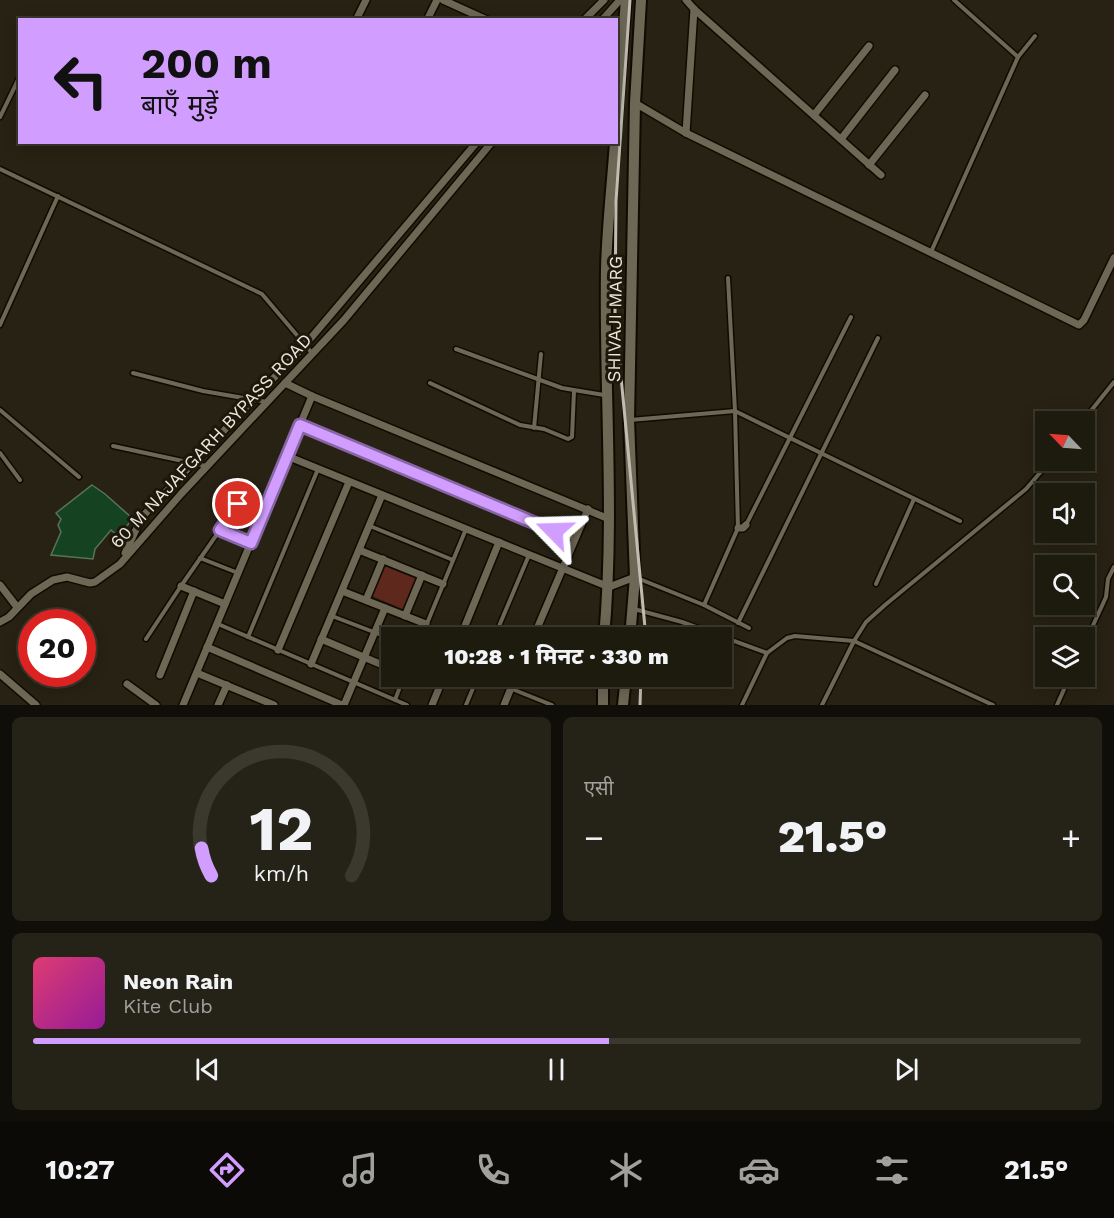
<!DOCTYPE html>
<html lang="hi">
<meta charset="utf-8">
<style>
:root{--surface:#1d1a0e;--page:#252317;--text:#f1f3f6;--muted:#a0a19e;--line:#3b382e;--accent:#d19dfe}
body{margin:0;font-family:"Work Sans","Noto Sans Devanagari",sans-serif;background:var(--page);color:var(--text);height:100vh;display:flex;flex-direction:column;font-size:22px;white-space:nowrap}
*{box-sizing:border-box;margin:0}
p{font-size:20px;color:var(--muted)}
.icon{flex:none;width:33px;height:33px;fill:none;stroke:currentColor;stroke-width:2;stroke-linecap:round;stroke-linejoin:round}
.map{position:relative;height:705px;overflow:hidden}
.details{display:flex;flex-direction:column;gap:12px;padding:12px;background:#100e08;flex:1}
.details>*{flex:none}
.top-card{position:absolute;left:18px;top:18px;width:600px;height:126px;border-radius:0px;box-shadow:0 3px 15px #0003,0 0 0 2px var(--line);background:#d19dfe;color:#111;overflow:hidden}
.needle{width:39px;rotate:295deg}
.tools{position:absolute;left:1035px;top:411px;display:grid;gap:12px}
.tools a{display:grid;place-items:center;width:60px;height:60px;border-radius:0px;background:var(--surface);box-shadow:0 3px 15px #0003,0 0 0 2px var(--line);font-size:30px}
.speed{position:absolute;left:18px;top:609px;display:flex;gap:12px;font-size:30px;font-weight:700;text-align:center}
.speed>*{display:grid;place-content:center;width:78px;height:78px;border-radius:50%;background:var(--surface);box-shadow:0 3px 15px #0003,0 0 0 2px var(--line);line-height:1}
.speed .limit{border:9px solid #d22;background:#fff;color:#111}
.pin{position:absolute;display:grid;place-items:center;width:51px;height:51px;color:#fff;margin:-26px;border:3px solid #fff;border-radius:50%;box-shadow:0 2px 6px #0007}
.me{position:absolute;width:66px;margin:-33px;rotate:292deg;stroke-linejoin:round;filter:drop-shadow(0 0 4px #0008)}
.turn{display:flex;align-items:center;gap:21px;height:126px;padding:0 24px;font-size:27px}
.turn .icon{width:78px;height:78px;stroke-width:2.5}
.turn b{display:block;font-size:42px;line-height:51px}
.big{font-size:45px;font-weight:800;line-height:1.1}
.details .tile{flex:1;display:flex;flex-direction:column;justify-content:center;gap:9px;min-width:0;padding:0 21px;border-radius:9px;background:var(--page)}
.details .dial{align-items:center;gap:0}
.dial svg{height:156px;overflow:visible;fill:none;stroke:var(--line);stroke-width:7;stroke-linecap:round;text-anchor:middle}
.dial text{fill:var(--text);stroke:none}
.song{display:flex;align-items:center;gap:18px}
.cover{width:72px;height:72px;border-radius:9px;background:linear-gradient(135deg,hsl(340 70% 55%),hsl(300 70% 35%))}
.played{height:6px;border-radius:3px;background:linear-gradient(90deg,var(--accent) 55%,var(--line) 55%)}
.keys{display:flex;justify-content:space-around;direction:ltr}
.heat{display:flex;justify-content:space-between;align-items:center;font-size:33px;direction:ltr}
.details .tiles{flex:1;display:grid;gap:12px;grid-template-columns:1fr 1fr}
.tile:last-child{grid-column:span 2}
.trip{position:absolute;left:381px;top:627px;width:351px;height:60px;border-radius:0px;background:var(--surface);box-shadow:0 3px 15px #0003,0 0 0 2px var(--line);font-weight:800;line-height:60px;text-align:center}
.dock{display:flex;height:96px;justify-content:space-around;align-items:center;background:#0c0a06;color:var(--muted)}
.dock .icon{width:42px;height:42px}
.dock .current{color:var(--accent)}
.dock b{font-size:27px;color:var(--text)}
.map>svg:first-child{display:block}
</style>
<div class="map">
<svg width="1114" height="705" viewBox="0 0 1114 705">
<rect width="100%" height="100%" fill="#272213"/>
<polygon fill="#5e281c" points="384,566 417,579 405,610 372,596"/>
<polygon fill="#154321" stroke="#55745a" stroke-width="1.5" points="92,485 105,494 132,518 120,538 111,530 95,549 93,559 51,555 61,532 58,525 61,519 56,513"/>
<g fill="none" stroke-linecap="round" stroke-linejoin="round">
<g stroke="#100b01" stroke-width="7">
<g id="service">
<polyline points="954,0 1018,57"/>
<polyline points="0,117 20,76"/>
<polyline points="0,169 262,294 312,353"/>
<polyline points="931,252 1018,57 1035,36"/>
<polyline points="0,325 58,196"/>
<polyline points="456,349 562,388 604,395"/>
<polyline points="133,373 203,391 267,402"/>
<polyline points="430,383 520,425 544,429 568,439 572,437 574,391"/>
<polyline points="0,410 79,477"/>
<polyline points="630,420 735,411 960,521"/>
<polyline points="1082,422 1114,382"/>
<polyline points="300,425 574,539"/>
<polyline points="534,428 541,354"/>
<polyline points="113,446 206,466"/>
<polyline points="0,453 20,480"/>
<polyline points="746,525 851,317"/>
<polyline points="370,526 453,560"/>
<polyline points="200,558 238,573"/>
<polyline points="637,578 704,605 749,628"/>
<polyline points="876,584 914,499"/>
<polyline points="704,605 738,528 735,411 728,278"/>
<polyline points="634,609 682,622 767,653 742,705"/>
<polyline points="332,616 392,639"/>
<polyline points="738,623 878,338"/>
<polyline points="218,624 407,705"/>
<polyline points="248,637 318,469"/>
<polyline points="421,638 466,529"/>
<polyline points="494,638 529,555"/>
<polyline points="146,639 181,586 238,504"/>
<polyline points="1084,645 1106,597 1108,579 1114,567"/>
<polyline points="767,653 787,638 795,636 854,641 993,705"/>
<polyline points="512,689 552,705"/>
<polyline points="395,700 404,676"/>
<polyline points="466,705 478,676"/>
<polyline points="822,705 854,641 866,622 885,605 1026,489 1051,460"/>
<polyline points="1057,705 1070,676"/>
</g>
</g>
<g stroke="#100b01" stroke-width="10">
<g id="minor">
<polyline points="443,0 487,20"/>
<polyline points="686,0 694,9 881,175"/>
<polyline points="356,20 366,0"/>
<polyline points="427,20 437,0"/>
<polyline points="584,20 604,0"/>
<polyline points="602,20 620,0"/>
<polyline points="635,103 686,133 1079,325 1084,320 1114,258"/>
<polyline points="814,115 869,46"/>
<polyline points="686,133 694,9"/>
<polyline points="841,139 895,70"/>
<polyline points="869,165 925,95"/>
<polyline points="285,383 312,396 609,519"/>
<polyline points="287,456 609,587 635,577"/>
<polyline points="738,528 743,528 746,525"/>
<polyline points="220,530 251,543"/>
<polyline points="359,550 443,584"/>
<polyline points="125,553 142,517 305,345 477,142"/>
<polyline points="0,585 17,607"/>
<polyline points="181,586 225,604"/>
<polyline points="342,591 426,624"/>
<polyline points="366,600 383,559"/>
<polyline points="405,616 422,575"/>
<polyline points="0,622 9,617 31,594 53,580 67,577 90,583 95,582 120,564 181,494 344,320 492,142"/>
<polyline points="460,638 499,542"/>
<polyline points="533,638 588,509"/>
<polyline points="321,639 392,669"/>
<polyline points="207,647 342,705"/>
<polyline points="278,650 349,482"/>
<polyline points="311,664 382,495"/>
<polyline points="197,673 274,705"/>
<polyline points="0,674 36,705"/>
<polyline points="160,675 194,591"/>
<polyline points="127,684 156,705"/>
<polyline points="183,705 312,396"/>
<polyline points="218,705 227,685"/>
<polyline points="344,705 385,608"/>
<polyline points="432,705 444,676"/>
<polyline points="504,705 516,676"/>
</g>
</g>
<g stroke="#100b01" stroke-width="14">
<g id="secondary">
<polyline points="616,125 626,0"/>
<path d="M 604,638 C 615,515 604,392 606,269 C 607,227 612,185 615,142"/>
<polyline points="630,638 635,577 629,420 635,103 641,0"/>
<polyline points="603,676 603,705"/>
<polyline points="623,705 626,676"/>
</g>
</g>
<use href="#service" stroke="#6d6756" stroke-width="4"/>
<use href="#minor" stroke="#6d6756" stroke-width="7"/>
<use href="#secondary" stroke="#6d6756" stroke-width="10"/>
<g stroke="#c0bcb2" stroke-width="3">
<polyline points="630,0 616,201 615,314 646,638"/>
<polyline points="640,705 641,676"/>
</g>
</g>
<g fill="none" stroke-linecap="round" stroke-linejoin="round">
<g stroke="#8866a5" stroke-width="15">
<polyline id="route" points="238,504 220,530 251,543 300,425 554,531"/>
</g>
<use href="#route" stroke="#d19dfe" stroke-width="10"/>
</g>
<g text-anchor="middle" stroke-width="6" stroke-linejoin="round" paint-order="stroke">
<g font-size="18" fill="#eae7de" stroke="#1d180a">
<text transform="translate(615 319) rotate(-89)" y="6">SHIVAJI MARG</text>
<text transform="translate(211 441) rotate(-47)" y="6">60 M NAJAFGARH BYPASS ROAD</text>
</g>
</g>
</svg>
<div class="tools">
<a><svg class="needle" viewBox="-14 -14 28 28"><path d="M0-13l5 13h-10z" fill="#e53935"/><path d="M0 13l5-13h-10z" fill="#a0a19e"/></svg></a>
<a><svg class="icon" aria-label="sound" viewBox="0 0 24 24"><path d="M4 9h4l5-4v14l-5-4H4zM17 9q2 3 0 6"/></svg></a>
<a><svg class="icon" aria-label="search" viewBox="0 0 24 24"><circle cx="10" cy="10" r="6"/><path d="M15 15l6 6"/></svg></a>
<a><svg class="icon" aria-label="layers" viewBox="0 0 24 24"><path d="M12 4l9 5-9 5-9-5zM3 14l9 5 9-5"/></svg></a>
</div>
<div class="speed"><div class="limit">20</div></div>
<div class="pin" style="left:238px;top:504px;background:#d93025"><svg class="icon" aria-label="arrive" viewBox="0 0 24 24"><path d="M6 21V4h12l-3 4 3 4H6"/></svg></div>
<svg class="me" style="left:554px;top:531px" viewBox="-20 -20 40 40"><path d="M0-17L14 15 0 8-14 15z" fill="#d19dfe" stroke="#fff" stroke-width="4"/></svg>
<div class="trip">10:28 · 1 मिनट · 330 m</div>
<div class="top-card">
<div class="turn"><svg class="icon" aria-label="left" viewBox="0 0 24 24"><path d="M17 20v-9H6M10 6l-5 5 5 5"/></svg><div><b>200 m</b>बाएँ मुड़ें</div></div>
</div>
</div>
<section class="details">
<div class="tiles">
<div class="tile dial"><svg viewBox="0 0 100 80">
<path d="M14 69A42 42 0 1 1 86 69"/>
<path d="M14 69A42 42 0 0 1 9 55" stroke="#d19dfe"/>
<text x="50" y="56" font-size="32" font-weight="700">12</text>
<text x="50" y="72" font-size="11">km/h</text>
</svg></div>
<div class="tile"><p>एसी</p>
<div class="heat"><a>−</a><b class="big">21.5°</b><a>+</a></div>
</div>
<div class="tile">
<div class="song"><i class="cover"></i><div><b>Neon Rain</b><p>Kite Club</p></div></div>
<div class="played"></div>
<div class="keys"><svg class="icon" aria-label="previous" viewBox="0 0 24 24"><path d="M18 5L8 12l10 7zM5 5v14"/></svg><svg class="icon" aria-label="pause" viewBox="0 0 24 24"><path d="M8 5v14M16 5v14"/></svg><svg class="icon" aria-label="next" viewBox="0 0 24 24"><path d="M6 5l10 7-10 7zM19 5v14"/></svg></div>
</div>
</div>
</section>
<nav class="dock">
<b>10:27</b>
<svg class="icon current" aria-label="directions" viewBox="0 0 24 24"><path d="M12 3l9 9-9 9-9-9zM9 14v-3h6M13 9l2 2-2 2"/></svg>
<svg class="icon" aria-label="music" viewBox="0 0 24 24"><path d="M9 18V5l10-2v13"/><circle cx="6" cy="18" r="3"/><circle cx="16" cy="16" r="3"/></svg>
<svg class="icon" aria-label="phone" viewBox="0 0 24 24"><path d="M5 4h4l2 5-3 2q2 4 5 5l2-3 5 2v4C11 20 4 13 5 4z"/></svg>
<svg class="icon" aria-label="climate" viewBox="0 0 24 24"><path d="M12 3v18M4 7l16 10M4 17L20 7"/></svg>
<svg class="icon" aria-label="car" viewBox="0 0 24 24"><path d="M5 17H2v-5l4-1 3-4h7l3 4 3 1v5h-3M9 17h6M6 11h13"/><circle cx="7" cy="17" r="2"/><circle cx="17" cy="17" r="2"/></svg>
<svg class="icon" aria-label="filters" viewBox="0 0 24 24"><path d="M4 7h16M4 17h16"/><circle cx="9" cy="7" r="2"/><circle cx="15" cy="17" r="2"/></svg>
<b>21.5°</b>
</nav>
